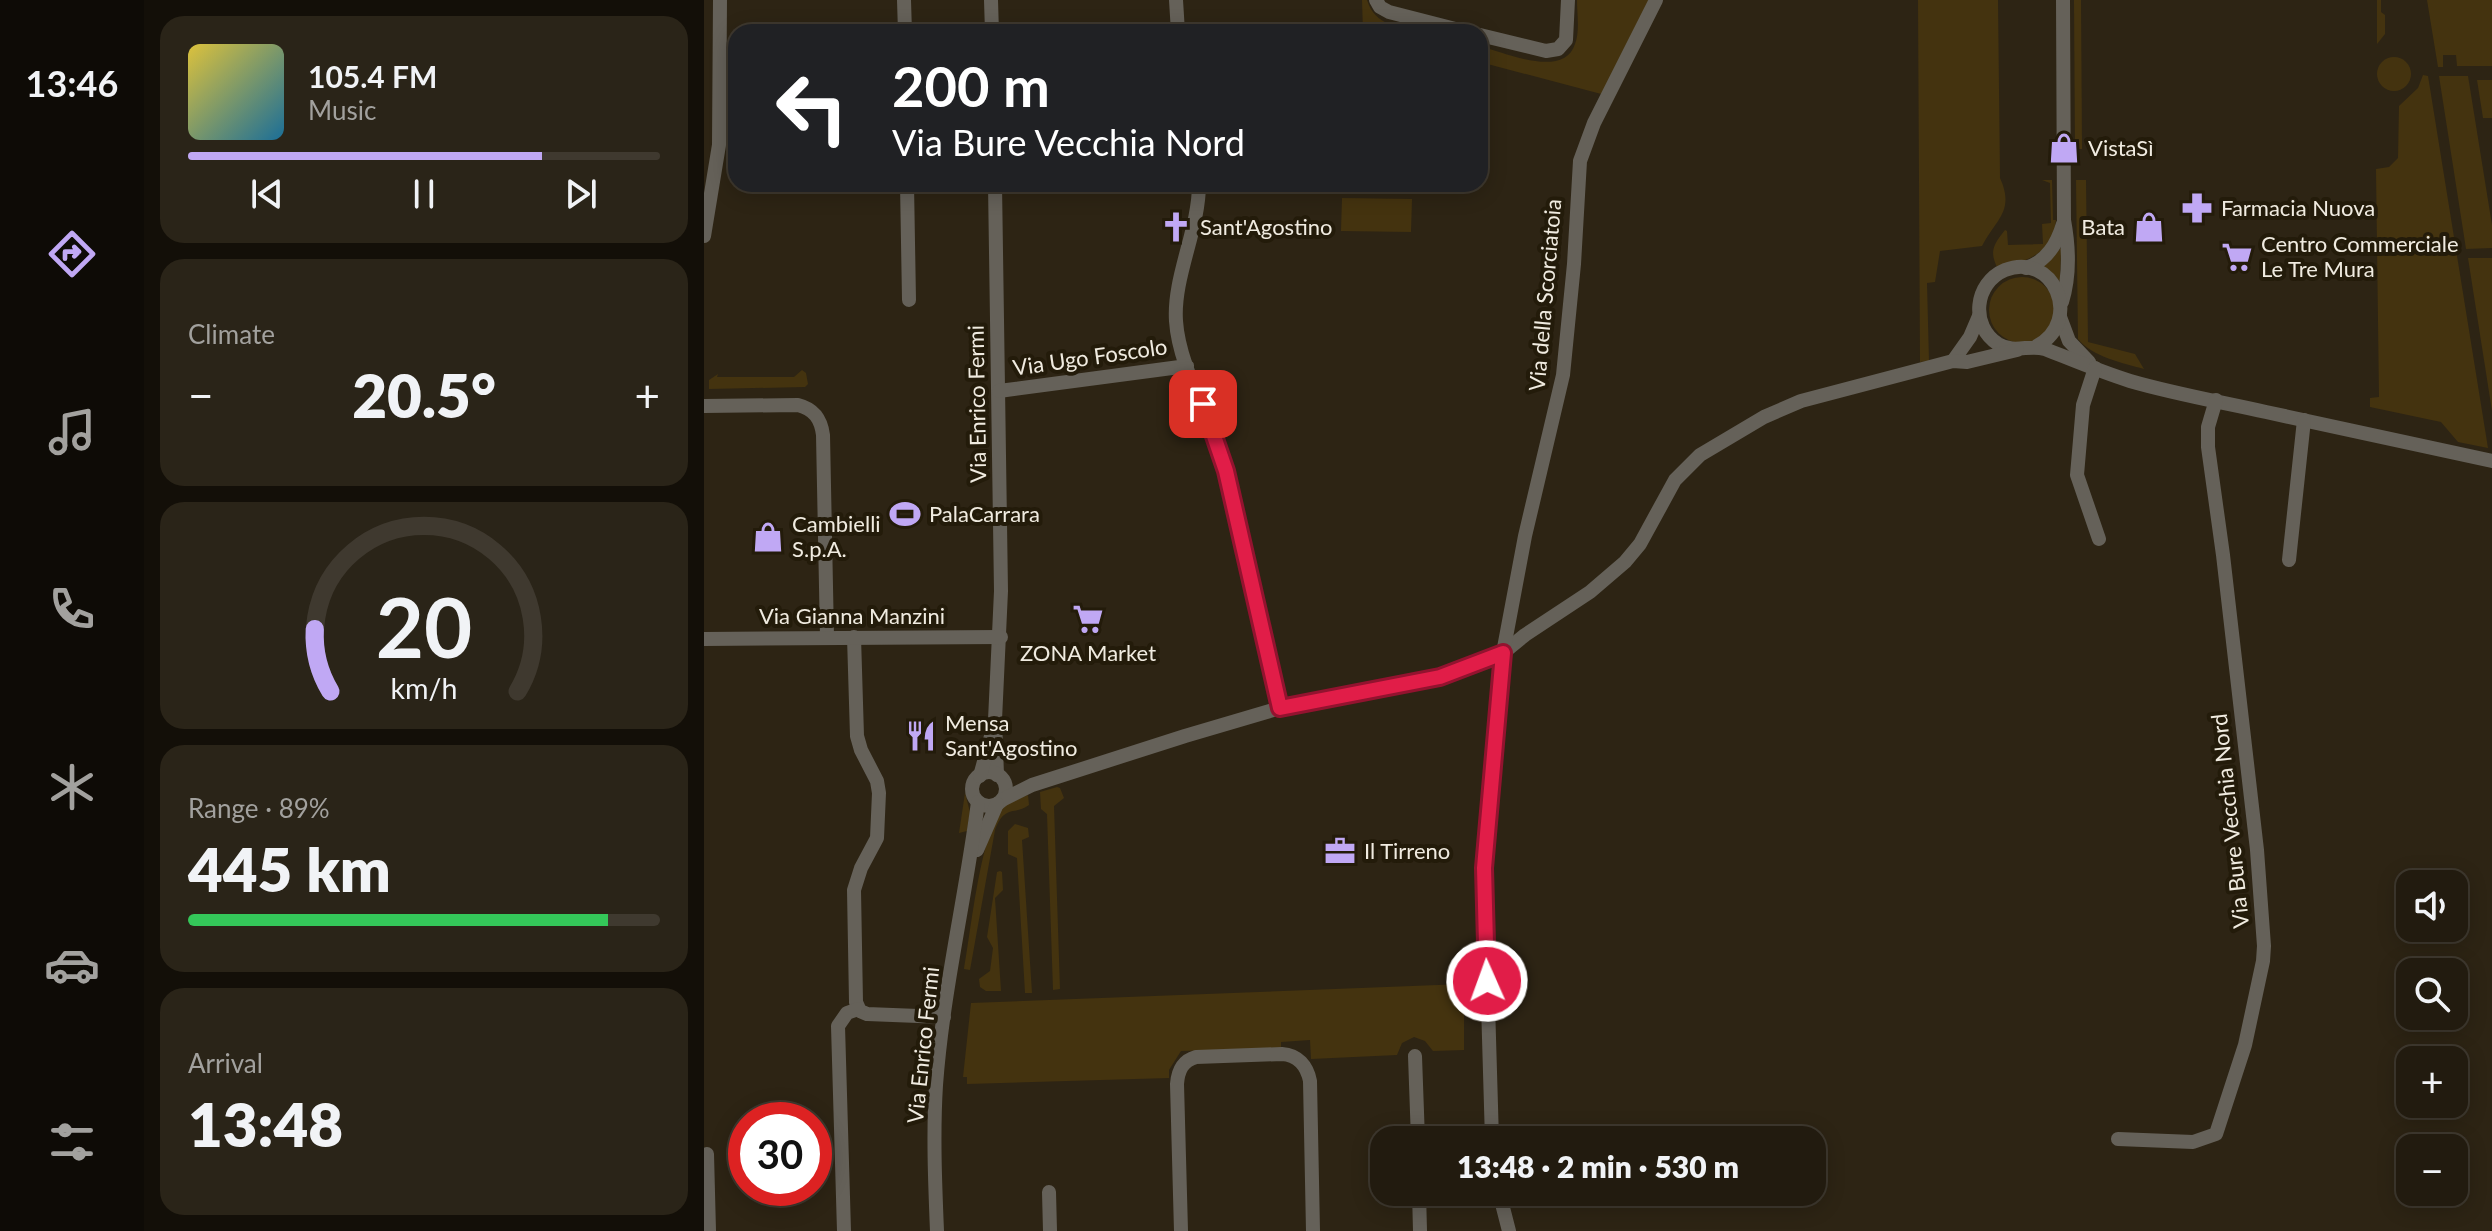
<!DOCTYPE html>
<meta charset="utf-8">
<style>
:root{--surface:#221b0f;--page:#2a2418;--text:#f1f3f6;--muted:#a2a19e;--line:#3f392f;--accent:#c0a8f4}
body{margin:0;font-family:Lato,sans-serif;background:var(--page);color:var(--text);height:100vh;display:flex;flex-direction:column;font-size:30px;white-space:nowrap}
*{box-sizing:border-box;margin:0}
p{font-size:26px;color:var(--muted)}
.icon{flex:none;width:44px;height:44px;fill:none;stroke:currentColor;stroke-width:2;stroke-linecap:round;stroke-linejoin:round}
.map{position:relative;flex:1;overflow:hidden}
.sheet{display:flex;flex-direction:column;gap:16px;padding:16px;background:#130f08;width:560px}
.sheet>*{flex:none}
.guide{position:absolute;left:24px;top:24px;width:760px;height:168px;border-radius:24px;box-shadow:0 4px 20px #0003,0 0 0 2px var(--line);background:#202124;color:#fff;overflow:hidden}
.buttons{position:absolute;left:1692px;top:870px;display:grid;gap:16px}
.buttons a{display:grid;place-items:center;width:72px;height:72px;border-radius:16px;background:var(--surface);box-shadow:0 4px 20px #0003,0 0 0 2px var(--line);font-size:40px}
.speed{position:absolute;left:24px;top:1102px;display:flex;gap:16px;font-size:40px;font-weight:700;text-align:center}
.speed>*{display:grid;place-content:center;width:104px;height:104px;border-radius:50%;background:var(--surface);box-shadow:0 4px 20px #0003,0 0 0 2px var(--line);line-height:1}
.speed .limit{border:12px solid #d22;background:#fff;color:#111}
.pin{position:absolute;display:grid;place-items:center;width:68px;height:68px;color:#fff;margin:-34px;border-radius:16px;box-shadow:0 4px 12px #0006}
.me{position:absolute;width:88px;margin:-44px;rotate:358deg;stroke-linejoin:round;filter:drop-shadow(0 0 6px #0008)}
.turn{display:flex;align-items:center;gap:28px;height:168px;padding:0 32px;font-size:36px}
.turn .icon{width:104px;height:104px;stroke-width:2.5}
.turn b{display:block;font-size:56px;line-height:68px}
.big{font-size:60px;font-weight:800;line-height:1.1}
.sheet .tile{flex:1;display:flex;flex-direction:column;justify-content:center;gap:12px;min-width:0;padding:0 28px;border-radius:24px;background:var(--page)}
.sheet .dial{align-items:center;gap:0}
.dial svg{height:208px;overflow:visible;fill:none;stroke:var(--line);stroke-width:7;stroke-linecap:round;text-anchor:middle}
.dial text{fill:var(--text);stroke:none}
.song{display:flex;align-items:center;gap:24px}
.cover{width:96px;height:96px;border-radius:12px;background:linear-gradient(135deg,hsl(50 70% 55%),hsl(200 70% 35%))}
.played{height:8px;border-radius:4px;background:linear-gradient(90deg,var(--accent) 75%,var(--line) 75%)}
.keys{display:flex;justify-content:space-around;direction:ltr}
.heat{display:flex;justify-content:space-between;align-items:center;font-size:44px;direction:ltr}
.charge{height:12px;border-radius:6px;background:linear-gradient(90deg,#34c759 89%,var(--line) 0)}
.trip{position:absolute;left:666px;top:1126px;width:456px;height:80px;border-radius:24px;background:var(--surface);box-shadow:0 4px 20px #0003,0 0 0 2px var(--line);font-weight:800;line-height:80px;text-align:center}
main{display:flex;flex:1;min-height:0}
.tab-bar{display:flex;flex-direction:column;width:144px;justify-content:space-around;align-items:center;background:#0e0b06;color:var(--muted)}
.tab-bar .icon{width:56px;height:56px}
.tab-bar .on{color:var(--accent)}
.tab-bar b{font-size:36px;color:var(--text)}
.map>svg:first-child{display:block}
</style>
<main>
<nav class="tab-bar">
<b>13:46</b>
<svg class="icon on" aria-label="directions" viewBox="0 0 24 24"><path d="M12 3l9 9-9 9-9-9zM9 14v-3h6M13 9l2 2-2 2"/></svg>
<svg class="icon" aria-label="music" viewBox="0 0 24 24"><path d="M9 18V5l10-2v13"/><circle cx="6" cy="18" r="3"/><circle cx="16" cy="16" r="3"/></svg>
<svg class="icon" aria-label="phone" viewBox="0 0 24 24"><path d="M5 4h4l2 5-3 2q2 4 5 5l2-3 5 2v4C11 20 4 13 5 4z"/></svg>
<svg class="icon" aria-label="climate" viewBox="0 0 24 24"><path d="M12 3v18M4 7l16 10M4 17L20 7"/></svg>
<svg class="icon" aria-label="car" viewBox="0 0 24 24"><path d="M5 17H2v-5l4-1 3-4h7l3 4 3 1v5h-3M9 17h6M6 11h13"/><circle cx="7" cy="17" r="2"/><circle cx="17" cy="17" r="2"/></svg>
<svg class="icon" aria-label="filters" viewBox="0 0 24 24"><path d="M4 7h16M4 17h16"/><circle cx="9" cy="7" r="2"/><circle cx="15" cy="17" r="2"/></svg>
</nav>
<section class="sheet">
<div class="tile">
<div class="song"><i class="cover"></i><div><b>105.4 FM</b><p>Music</p></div></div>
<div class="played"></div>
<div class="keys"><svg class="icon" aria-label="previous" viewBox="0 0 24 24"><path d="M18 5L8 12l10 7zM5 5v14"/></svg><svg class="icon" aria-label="pause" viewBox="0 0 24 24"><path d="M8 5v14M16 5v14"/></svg><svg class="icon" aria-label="next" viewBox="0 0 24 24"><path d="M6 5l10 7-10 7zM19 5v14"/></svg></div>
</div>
<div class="tile"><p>Climate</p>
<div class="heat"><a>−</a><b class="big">20.5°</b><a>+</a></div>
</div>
<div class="tile dial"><svg viewBox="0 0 100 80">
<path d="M14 69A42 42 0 1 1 86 69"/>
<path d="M14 69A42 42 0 0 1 8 45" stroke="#c0a8f4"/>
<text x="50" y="56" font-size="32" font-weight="700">20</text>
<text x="50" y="72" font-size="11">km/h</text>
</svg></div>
<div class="tile"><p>Range · 89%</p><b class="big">445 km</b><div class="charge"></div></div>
<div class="tile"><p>Arrival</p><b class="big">13:48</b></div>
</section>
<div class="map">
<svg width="1788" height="1231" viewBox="0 0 1788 1231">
<rect width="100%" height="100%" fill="#2d2414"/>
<g fill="#44330f">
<path d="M 658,0 L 663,0 C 671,26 695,27 718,32 L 659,32 Z"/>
<path d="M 873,0 L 948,0 L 901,95 L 776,62 L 776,46 C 802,53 860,79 871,44 C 876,31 873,14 873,0 Z"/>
<path d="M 1214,0 L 1294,0 L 1296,178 C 1311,211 1292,219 1278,246 L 1236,251 L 1231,282 L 1223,283 L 1225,361 L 1216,362 Z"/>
<polygon points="1370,0 1377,0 1378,149 1371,149"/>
<polygon points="1673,0 1677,0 1677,12 1681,15 1681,34 1673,44"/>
<polygon points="1723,0 1788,0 1788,66 1753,66 1752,55 1739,55 1739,67 1734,67"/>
<circle cx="1690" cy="74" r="17"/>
<polygon points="1719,75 1724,76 1784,448 1754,442 1737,422 1666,407 1666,398 1675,397 1672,169 1685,167 1694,158 1695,106 1714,88"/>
<polygon points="1735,76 1764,76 1788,225 1788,248 1762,249"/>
<polygon points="1773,80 1788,80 1788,118 1779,118"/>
<path d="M 1338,180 L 1348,180 L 1349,220 L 1352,220 C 1349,254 1322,261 1294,269 C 1285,252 1289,245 1301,230 L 1303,231 L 1304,245 L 1339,244 L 1338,224 L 1347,223 L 1346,183 Z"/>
<path d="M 1372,180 L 1382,180 L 1384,342 L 1431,354 L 1440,369 C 1418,363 1389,357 1374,339 Z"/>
<polygon points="638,198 708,199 707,232 637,231"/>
<polygon points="1357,248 1357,250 1356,281 1338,267"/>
<polygon points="1764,258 1788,258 1788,411"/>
<circle cx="1318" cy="310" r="33"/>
<polygon points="98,370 102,373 104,384 101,387 5,389 5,380 14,374 13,377 90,377"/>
<polygon points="353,787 356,788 360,798 350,806 356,989 349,990 343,814 337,809 336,792"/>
<polygon points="261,793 266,812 263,831 255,833"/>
<path d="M 324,795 L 325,805 C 310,816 301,804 291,830 L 266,970 L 260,969 C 267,931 276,838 297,810 C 303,801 313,799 324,795 Z"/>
<polygon points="311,824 324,828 325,837 318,840 328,993 321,993 313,858 304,854 304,831"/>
<polygon points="296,871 298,872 299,890 291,898 297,991 282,991 276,987 275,979 286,971 289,948 283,937 293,872"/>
<polygon points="760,984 760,1050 729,1051 721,1041 710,1037 698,1043 693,1055 607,1059 606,1040 577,1042 577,1048 477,1051 465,1070 465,1078 263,1084 263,1077 259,1077 267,1003"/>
</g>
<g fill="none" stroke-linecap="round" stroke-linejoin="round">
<g stroke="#656159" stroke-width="14">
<polyline points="200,0 201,32"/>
<polyline points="287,0 288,32"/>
<polyline points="472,0 474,32"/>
<polyline points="672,0 676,7 685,12 763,32"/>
<polyline points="776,35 842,51 854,49 862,40 864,0"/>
<polyline points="203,184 205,300"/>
<polyline points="291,184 297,591 291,720 293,775"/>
<path d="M 495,184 C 495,230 469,277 472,321 C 475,369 510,423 522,471 C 543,549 557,630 576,708"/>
<polyline points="0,236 15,145 16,0"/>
<path d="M 1322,268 C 1343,261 1353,244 1359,224"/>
<path d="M 1358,302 C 1366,276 1365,247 1360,220 L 1359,0"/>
<polyline points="1356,317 1365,341 1385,362"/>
<path d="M 1333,346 C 1380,320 1349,251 1301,270 C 1270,283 1266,326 1294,344 C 1311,354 1325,344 1341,349 C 1369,360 1397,372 1426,381 C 1471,394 1517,402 1562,412 C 1638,428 1713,445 1788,461"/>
<polyline points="1249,361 1266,337 1275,316"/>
<polyline points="1391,368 1379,405 1373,475 1395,539"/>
<polyline points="295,391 483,366"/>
<path d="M 0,406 L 94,405 C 110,409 117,419 119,435 L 123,637"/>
<polyline points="1585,560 1600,420"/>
<polyline points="150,637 153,736 157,750 173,781 175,793 173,838 157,868 150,890 152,1002 156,1011 163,1014 240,1017"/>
<polyline points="0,639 297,637"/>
<circle cx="285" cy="789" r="17"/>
<polyline points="276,776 287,736"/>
<polyline points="298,800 328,785 481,736 576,708 736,677 799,653 821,635 886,592 921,562 936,544 971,480 996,455 1060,417 1097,401 1249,361 1263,362 1313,350"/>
<polyline points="273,850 293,804"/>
<polyline points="711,1056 714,1140"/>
<polyline points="1414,1139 1489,1142 1512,1134 1541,1045 1559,961 1560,946 1553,850 1519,555 1504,447 1504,427 1512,400"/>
<polyline points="788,1140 780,868 799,653 821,536 859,375 870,264 876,161 890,123 952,0"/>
<polyline points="3,1154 5,1231"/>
<polyline points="345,1192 346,1231"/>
<polyline points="715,1192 716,1231"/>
<polyline points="795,1192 805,1231"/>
<polyline points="140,1231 134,1026 143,1013 154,1009"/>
<path d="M 233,1231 C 231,1183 229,1133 232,1085 C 239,990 262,896 274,802"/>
<path d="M 477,1231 L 473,1084 C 474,1071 478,1061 492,1057 L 578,1054 C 594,1055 603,1066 606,1081 L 609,1231"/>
</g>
</g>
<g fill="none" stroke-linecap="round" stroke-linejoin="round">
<g stroke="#92132f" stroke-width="20">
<polyline id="route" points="499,404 522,471 576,708 736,677 799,653 780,868 783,981"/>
</g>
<use href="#route" stroke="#e11d48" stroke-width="14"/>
</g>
<defs>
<g id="shop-bare" transform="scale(2.4)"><path d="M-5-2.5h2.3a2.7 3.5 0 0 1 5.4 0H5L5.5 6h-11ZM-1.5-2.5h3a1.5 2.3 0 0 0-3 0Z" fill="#c0a8f4" stroke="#231b0a" stroke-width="2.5" paint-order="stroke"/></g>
<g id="pharmacy-bare" transform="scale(2.4)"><path d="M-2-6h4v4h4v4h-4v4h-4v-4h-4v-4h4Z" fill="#c0a8f4" stroke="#231b0a" stroke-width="2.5" paint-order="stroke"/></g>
<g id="church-bare" transform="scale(2.4)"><path d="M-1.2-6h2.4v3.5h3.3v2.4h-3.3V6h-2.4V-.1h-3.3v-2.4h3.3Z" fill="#c0a8f4" stroke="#231b0a" stroke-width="2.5" paint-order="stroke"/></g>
<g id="supermarket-bare" transform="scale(2.4)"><path d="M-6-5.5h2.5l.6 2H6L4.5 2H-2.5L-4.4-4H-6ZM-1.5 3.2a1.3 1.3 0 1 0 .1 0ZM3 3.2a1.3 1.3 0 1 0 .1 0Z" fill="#c0a8f4" stroke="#231b0a" stroke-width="2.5" paint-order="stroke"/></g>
<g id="stadium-bare" transform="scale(2.4)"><path d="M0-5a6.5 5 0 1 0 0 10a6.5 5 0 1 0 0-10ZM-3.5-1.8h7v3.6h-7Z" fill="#c0a8f4" stroke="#231b0a" stroke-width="2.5" paint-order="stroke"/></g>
<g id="restaurant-bare" transform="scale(2.4)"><path d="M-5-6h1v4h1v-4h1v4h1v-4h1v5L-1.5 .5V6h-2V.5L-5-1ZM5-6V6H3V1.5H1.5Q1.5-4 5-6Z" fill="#c0a8f4" stroke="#231b0a" stroke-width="2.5" paint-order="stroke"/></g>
<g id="office-bare" transform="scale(2.4)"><path d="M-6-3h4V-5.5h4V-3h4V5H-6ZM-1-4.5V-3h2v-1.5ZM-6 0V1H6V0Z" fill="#c0a8f4" stroke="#231b0a" stroke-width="2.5" paint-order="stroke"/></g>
</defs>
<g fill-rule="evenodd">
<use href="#shop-bare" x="1360" y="148"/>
<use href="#pharmacy-bare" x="1493" y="208"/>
<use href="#church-bare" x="472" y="227"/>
<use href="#shop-bare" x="1445" y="227"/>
<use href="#supermarket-bare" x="1533" y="257"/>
<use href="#stadium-bare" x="201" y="514"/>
<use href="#shop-bare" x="64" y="537"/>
<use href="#supermarket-bare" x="384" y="619"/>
<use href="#restaurant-bare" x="217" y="736"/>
<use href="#office-bare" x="636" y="851"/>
</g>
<g text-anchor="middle" stroke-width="8" stroke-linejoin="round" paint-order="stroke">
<g font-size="22" fill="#f0ebe0" stroke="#231b0a" text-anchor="start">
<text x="1384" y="156">VistaSì</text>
<text x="1517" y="216">Farmacia Nuova</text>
<text x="496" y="235">Sant'Agostino</text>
<text x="1421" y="235" text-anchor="end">Bata</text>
<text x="1557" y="252">Centro Commerciale<tspan x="1557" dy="25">Le Tre Mura</tspan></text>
<text x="225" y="522">PalaCarrara</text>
<text x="88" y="532">Cambielli<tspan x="88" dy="25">S.p.A.</tspan></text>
<text x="384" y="661" text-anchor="middle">ZONA Market</text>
<text x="241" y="731">Mensa<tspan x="241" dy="25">Sant'Agostino</tspan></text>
<text x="660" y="859">Il Tirreno</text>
</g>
<g font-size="22" fill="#f0ebe0" stroke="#231b0a">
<text transform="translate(841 295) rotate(-85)" y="8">Via della Scorciatoia</text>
<text transform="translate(386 357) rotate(-8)" y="8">Via Ugo Foscolo</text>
<text transform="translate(273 404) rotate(-91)" y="8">Via Enrico Fermi</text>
<text x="148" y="624">Via Gianna Manzini</text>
<text transform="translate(1526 821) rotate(-96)" y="8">Via Bure Vecchia Nord</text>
<text transform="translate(219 1045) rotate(-84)" y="8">Via Enrico Fermi</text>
</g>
</g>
</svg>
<div class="buttons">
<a><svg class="icon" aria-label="sound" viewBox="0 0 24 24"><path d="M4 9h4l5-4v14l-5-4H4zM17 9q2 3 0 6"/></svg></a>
<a><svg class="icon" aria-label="search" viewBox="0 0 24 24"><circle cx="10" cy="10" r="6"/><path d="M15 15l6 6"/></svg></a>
<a>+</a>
<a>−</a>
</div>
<div class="speed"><div class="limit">30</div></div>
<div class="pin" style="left:499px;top:404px;background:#d93025"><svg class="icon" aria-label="arrive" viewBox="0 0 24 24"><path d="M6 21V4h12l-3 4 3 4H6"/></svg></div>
<svg class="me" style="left:783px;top:981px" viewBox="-20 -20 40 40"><circle r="17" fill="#e11d48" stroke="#fff" stroke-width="3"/><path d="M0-11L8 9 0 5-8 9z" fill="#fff"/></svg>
<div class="trip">13:48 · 2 min · 530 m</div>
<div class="guide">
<div class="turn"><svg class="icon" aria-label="left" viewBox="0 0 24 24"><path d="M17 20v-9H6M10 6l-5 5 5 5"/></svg><div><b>200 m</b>Via Bure Vecchia Nord</div></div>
</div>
</div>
</main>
